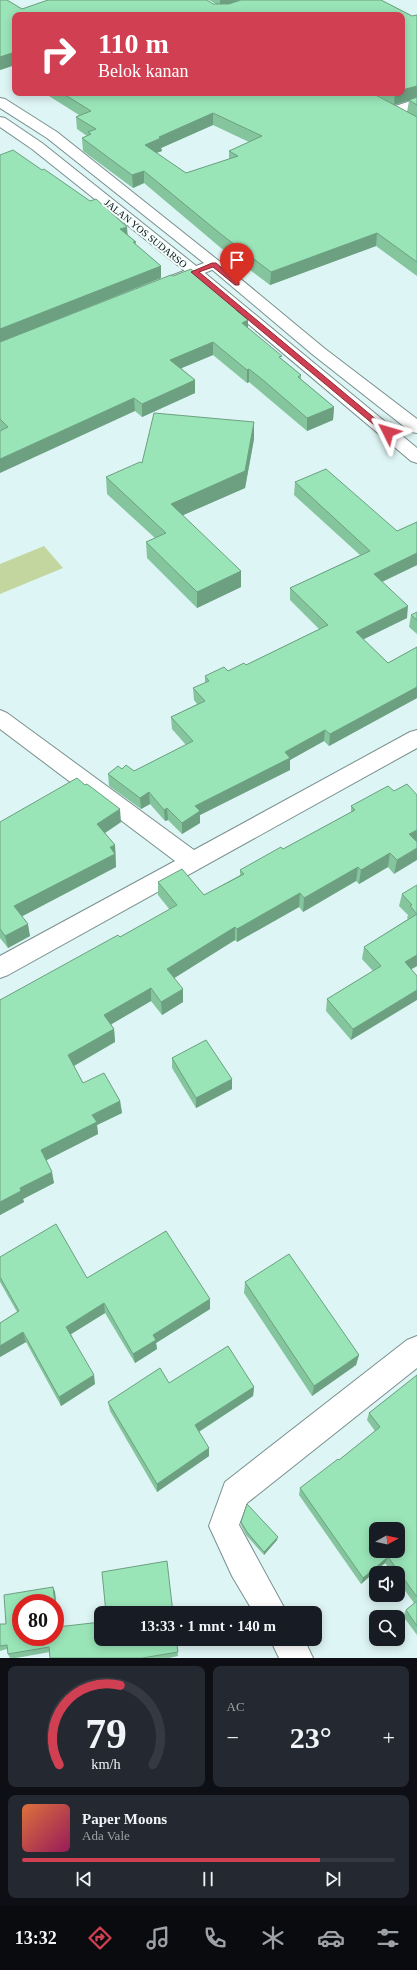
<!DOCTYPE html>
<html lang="id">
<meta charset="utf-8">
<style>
:root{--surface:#171b24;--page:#242831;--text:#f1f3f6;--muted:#9ea1a6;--line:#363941;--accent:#d14052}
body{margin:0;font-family:Georgia,serif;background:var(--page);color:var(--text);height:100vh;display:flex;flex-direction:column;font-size:15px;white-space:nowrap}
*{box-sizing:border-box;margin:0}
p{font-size:13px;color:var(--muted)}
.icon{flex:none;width:22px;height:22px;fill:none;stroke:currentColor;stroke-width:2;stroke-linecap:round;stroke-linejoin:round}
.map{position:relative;height:1658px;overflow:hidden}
.drawer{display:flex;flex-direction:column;gap:8px;padding:8px;background:#0d0f14;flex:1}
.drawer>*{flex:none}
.guide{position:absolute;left:12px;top:12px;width:393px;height:84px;border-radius:8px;box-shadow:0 2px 10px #0003;background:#d14052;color:#fff;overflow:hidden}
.needle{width:26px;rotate:82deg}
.controls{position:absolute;left:369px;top:1522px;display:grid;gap:8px}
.controls a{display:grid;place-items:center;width:36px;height:36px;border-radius:8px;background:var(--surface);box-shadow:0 2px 10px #0003;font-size:20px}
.speed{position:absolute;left:12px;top:1594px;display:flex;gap:8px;font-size:20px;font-weight:700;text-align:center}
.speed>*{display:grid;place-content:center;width:52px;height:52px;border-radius:50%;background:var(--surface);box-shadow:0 2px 10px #0003;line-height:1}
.speed .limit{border:6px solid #d22;background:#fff;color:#111}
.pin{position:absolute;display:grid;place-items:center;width:34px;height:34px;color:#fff;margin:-41px -17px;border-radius:50% 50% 50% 0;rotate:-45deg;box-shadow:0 0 4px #0007}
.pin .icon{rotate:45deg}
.me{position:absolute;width:44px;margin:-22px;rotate:310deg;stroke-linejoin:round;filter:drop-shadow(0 0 3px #0008)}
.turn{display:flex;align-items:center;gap:14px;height:84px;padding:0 20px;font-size:18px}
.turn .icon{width:52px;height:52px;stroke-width:2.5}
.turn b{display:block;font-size:28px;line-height:34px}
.big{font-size:30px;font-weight:600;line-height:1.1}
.drawer .widget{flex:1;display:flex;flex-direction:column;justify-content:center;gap:6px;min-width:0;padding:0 14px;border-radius:8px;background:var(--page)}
.drawer .dial{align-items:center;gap:0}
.dial svg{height:104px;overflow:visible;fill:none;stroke:var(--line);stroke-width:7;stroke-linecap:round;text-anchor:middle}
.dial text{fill:var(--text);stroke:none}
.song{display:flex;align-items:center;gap:12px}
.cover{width:48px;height:48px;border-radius:6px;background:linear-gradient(135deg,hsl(20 70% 55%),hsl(330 70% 35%))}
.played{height:4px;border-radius:2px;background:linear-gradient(90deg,var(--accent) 80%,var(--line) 80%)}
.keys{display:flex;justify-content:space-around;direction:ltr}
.heat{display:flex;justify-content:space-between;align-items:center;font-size:22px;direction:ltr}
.drawer .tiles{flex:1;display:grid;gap:8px;grid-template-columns:1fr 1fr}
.widget:last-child{grid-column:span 2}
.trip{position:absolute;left:94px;top:1606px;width:228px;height:40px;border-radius:8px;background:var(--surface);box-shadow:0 2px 10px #0003;font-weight:600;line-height:40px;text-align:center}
.tabs{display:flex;height:64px;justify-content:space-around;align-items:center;background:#090b0e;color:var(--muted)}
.tabs .icon{width:28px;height:28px}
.tabs .selected{color:var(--accent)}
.tabs b{font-size:18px;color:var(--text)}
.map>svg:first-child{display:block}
</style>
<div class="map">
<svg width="417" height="1658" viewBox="0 0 417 1658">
<rect width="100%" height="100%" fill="#ddf5f4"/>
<polygon fill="#c4d69f" points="44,546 63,568 0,594 0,564"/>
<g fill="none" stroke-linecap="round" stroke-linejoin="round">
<g stroke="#79908e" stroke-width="2">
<g id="minor">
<polygon points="417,99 417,108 394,115 389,114 387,111 389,108"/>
<polygon points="214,259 219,261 222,264 219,267 178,284 166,284 164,281 166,278"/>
<polygon points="0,710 7,713 194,850 410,732 417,730 417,748 8,975 0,978 0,956 175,861 0,729"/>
<polygon points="417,1336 417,1368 247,1503 239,1525 287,1613 254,1613 232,1576 209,1526 225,1482 407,1340"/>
<polygon points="270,1639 304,1639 313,1658 279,1658"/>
</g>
</g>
<g stroke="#79908e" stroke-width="2">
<g id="highway">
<polygon points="0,98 5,99 57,132 219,261 324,348 417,419 417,433 411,432 312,354 209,267 47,138 0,108"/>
<polygon points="0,117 5,118 42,143 200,269 417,448 417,463 411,461 190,275 32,149 0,127"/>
</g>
</g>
<use href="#minor" fill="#fff" fill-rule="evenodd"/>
<use href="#highway" fill="#fff" fill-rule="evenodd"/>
</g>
<g fill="#84c59e" fill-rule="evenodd">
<path d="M 0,0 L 7,0 L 22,9 L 48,0 L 207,0 L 213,4 L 216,4 L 209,0 L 240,0 L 227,4 L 229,4 L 241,0 L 381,0 L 412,16 L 417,15 L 417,276 L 376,246 L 270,285 L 221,248 L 144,183 L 133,188 L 83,151 L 82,138 L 87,136 L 77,129 L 76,117 L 79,115 L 49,96 L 48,93 L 372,93 L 407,112 L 409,101 L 394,105 L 374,93 L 402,93 L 402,15 L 15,15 L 15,65 L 0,70 ZM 213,125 L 249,142 L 229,151 L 229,159 L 186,173 L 156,153 L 162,151 L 161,148 Z"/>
<polygon points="0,155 128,235 136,242 136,245 161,266 161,278 34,329 173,276 240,309 240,313 248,329 282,359 301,375 301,379 334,407 333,420 307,431 262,393 249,382 247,383 213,355 181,368 195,380 195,393 142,417 135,411 1,431 0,430"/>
<polygon points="254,439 245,488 183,515 241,587 197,608 147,558 146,542 155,538 107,494 106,477 142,463"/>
<polygon points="295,482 397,531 417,522 417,565 382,582 407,618 363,639 388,663 417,647 417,698 329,746 324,741 290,760 290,770 200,815 200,823 182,834 168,820 165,821 150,804 141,809 109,786 108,774 122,769 134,771 186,745 172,729 171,717 197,704 194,700 193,688 205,683 205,676 228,671 246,665 319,629 290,600 290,588 360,555 294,495"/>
<polygon points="417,612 417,634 409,627 411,615"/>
<polygon points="394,791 417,795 394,874 388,867 359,884 356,881 303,912 299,907 237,942 235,940 174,978 183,1002 162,1015 151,1001 111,1024 114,1029 115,1042 74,1066 83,1083 120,1101 122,1113 97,1125 98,1134 46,1160 54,1183 23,1199 24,1202 0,1215 0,1000 120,937 170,910 158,895 158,882 204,895 240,875 240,870 283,849 351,812 351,806"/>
<polygon points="0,822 121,822 105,833 115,845 116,867 22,916 30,936 8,948 0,938"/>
<polygon points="417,885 417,966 411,969 351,1040 326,1011 327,999 373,971 362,959 364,947 408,919 407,918 408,915 399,906 402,894"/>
<polygon points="172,1058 232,1089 196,1108 172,1068"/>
<polygon points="0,1257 87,1278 210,1309 156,1343 157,1349 135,1363 105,1313 71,1334 95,1384 61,1406 26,1342 0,1357 0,1323 17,1312 0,1282"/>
<polygon points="245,1282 359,1355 356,1365 312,1396 244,1293"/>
<polygon points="417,1375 417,1635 403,1616 406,1610 414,1603 398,1581 398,1573 393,1573 385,1563 361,1584 299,1495 300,1488 339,1460 375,1431 367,1420 369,1413"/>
<polygon points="169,1383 254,1387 253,1396 199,1432 209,1456 157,1492 110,1411 108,1402"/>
<polygon points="241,1522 277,1540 264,1555 246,1535 241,1525"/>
<polygon points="53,1587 55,1592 58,1627 176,1639 178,1656 169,1658 50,1658 50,1652 16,1658 10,1658 8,1654 7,1649 0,1651 0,1624 6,1624"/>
</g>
<g fill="#6ca081">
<polygon points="220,0 240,0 220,7"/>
<polygon points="15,52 15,65 0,70 0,57"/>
<polygon points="417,86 417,98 394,105 395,93 402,93 402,90"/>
<polygon points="213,113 213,125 161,148 162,151 145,157 145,145 159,137"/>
<polygon points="144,171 144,183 133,188 132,175"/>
<polygon points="127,227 128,239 120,229"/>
<polygon points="377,233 376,246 270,285 271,272"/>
<polygon points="161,266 161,278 0,342 0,329"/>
<polygon points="240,309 240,322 236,310"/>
<polygon points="248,320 248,333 242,323"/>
<polygon points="213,342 213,355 170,373 170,360"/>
<polygon points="249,369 249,382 247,383 247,370"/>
<polygon points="195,380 195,393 142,417 142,404"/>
<polygon points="134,398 135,411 0,473 0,459"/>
<polygon points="334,407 333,420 307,431 307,418"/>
<polygon points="254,422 254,439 245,488 172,520 171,504"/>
<polygon points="417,553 417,565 373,586 374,574"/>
<polygon points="241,571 241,587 197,608 197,592"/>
<polygon points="408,606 407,618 354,644 356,632"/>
<polygon points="417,687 417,698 329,746 330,734"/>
<polygon points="325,730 324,741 290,760 290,770 200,815 200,823 182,834 182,823 195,806 285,752"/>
<polygon points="149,792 150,804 141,809 140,798"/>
<polygon points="167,808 168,820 165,821 164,810"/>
<polygon points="120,809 121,822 99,837 97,824"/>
<polygon points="417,830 417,842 409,834"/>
<polygon points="115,845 116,867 17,919 14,906"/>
<polygon points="417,848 417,860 394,874 397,860"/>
<polygon points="390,853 388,867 359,884 361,870"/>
<polygon points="358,867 356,881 303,912 304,898"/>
<polygon points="300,893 299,907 237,942 237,929"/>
<polygon points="28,924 30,936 8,948 5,936"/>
<polygon points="235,927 235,940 168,982 167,969"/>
<polygon points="417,955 417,966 403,974 405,962"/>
<polygon points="151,988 151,1001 105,1028 104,1015"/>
<polygon points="183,989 183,1002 162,1015 161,1002"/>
<polygon points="417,990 417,1000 351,1040 353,1029"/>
<polygon points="114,1029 115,1042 70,1068 68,1055"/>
<polygon points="232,1079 232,1089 196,1108 196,1098"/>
<polygon points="120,1101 122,1113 97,1125 98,1134 43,1162 41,1150 92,1115"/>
<polygon points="52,1172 54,1183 23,1199 24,1202 0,1215 0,1202 20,1188"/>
<polygon points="210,1299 210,1309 156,1343 157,1349 135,1363 133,1354 153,1335"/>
<polygon points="104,1303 105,1313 68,1336 66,1327"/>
<polygon points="23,1332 26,1342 0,1357 0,1346"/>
<polygon points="359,1355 356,1365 312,1396 314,1386"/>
<polygon points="94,1375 95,1384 61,1406 59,1397"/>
<polygon points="254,1387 253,1396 195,1434 195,1425"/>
<polygon points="209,1448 209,1456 157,1492 157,1484"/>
<polygon points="278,1537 277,1540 264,1555 264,1552"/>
<polygon points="388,1557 385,1563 361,1584 363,1578"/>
<polygon points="53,1587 55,1592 59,1632 57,1627"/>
</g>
<g fill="#9ae5b8" stroke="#6ca081" fill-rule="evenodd">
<polygon points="0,0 7,0 22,9 48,0 207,0 213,4 229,4 241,0 381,0 412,16 417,15 417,86 402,90 402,15 15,15 15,52 0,57"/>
<path d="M 62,93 L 372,93 L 417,117 L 417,262 L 377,233 L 271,272 L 222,235 L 144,171 L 132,175 L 82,138 L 91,134 L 88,132 L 96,129 L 76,117 L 91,111 ZM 213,113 L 262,136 L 229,151 L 238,156 L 186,173 L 145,145 L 161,138 L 159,137 Z"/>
<polygon points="417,97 417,105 409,100"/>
<polygon points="13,150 42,170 44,169 90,201 96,199 127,227 120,229 136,242 133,242 161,266 0,329 0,155"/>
<polygon points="191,269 240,309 236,310 248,320 242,323 282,356 279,357 301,375 298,377 334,407 307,418 263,380 249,369 247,370 213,342 170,360 195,380 142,404 134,398 0,459 0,431 8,427 0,419 0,342 171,275 173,276"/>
<polygon points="154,413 254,422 245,471 171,504 241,571 197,592 146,542 166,533 106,477 140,462 142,463"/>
<polygon points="326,469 397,531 417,522 417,553 374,574 408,606 356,632 388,663 417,647 417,687 330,734 325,730 285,752 290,758 195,806 200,811 182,823 167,808 164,810 149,792 140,798 108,774 118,766 122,769 126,765 134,771 193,741 171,717 205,701 193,688 209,681 205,676 224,667 228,671 244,663 246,665 328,625 290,588 370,551 295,482"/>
<polygon points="417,612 417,620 411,615"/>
<polygon points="77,778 85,785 87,784 120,809 97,824 115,845 110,847 115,854 14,906 28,924 5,936 0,929 0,822"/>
<polygon points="407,784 417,795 417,830 409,834 417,842 417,848 397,860 390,853 361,870 358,867 304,898 300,893 237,929 235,927 167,969 183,989 161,1002 151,988 104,1015 114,1029 68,1055 83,1083 104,1073 120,1101 92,1115 97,1122 41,1150 52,1172 20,1188 21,1191 0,1202 0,1000 118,935 120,937 177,905 158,882 182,869 204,895 244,874 240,870 281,847 283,849 355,810 351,806 388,786 394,791"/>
<polygon points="417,885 417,955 405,962 417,976 417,990 353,1029 327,999 381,966 364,947 417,914 410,906 412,905 402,894"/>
<polygon points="206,1040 232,1079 196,1098 172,1058"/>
<polygon points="56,1224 87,1278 166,1231 210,1299 153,1335 156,1340 133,1354 104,1303 66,1327 94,1375 59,1397 23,1332 0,1346 0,1323 19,1311 0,1277 0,1257"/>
<polygon points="289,1254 359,1355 314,1386 245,1282"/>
<polygon points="228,1346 254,1387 195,1425 209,1448 157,1484 108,1402 160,1368 169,1383"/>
<path d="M 417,1375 L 417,1597 L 388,1557 L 363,1578 L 300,1488 L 338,1459 L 339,1460 L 380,1427 L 369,1413 ZM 376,1529 L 398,1529 L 398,1551 L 376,1551 Z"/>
<polygon points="247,1504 278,1537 264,1552 247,1532 241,1522"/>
<polygon points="167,1561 173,1613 106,1613 102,1572"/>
<polygon points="53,1587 55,1603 21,1603 21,1637 55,1637 55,1607 57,1627 101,1622 101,1639 176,1639 178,1652 142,1658 50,1658 49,1647 8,1654 7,1645 0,1646 0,1624 6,1624 4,1595"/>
<polygon points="417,1601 417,1626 406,1610"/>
</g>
<polygon fill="#d14052" stroke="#882a35" points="212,263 216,263 239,282 239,285 235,285 213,267 199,272 390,431 390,434 385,434 191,272"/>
<g text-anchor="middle" stroke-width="4" stroke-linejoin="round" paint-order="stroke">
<g font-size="10" fill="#08100f" stroke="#f5fffe">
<text transform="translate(146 233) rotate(39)" y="4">JALAN YOS SUDARSO</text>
</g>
</g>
</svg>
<div class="controls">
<a><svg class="needle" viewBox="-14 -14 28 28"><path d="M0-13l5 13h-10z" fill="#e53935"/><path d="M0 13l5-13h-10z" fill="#9ea1a6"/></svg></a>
<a><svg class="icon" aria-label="sound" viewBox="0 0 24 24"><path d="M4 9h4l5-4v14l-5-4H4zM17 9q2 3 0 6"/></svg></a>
<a><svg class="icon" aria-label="search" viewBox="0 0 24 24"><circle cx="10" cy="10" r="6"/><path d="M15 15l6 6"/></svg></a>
</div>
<div class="speed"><div class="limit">80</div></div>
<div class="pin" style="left:237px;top:284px;background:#d93025"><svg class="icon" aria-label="arrive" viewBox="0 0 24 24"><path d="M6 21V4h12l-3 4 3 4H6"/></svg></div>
<svg class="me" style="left:388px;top:432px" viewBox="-20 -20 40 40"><path d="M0-17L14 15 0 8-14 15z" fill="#d14052" stroke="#fff" stroke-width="4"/></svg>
<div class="trip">13:33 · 1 mnt · 140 m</div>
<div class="guide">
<div class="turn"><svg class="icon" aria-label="right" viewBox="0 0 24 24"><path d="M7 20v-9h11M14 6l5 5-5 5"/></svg><div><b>110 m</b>Belok kanan</div></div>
</div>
</div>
<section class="drawer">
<div class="tiles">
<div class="widget dial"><svg viewBox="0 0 100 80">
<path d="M14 69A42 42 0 1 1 86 69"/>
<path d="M14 69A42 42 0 0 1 61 8" stroke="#d14052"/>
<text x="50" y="56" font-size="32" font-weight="700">79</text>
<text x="50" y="72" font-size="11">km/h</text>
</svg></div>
<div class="widget"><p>AC</p>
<div class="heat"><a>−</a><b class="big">23°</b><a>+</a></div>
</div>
<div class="widget">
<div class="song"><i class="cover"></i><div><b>Paper Moons</b><p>Ada Vale</p></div></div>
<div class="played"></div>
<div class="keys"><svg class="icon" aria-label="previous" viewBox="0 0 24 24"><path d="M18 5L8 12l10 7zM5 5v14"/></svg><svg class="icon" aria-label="pause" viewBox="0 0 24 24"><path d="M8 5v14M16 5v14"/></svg><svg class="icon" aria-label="next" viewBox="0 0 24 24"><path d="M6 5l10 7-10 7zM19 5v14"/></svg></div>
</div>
</div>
</section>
<nav class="tabs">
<b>13:32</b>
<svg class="icon selected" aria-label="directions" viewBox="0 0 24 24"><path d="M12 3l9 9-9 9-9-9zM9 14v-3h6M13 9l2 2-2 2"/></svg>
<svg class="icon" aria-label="music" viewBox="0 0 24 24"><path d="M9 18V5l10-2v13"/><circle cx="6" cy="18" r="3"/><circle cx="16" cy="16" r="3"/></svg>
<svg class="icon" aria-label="phone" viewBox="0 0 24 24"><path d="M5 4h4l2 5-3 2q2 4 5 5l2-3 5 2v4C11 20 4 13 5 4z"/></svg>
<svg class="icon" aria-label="climate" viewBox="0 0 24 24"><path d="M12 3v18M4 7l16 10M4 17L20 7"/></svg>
<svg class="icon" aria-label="car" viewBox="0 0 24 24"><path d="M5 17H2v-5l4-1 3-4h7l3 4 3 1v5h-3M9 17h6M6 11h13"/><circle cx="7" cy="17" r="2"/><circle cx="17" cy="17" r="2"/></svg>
<svg class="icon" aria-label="filters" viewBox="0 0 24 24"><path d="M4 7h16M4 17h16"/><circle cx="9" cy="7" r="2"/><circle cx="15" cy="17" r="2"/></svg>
</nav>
